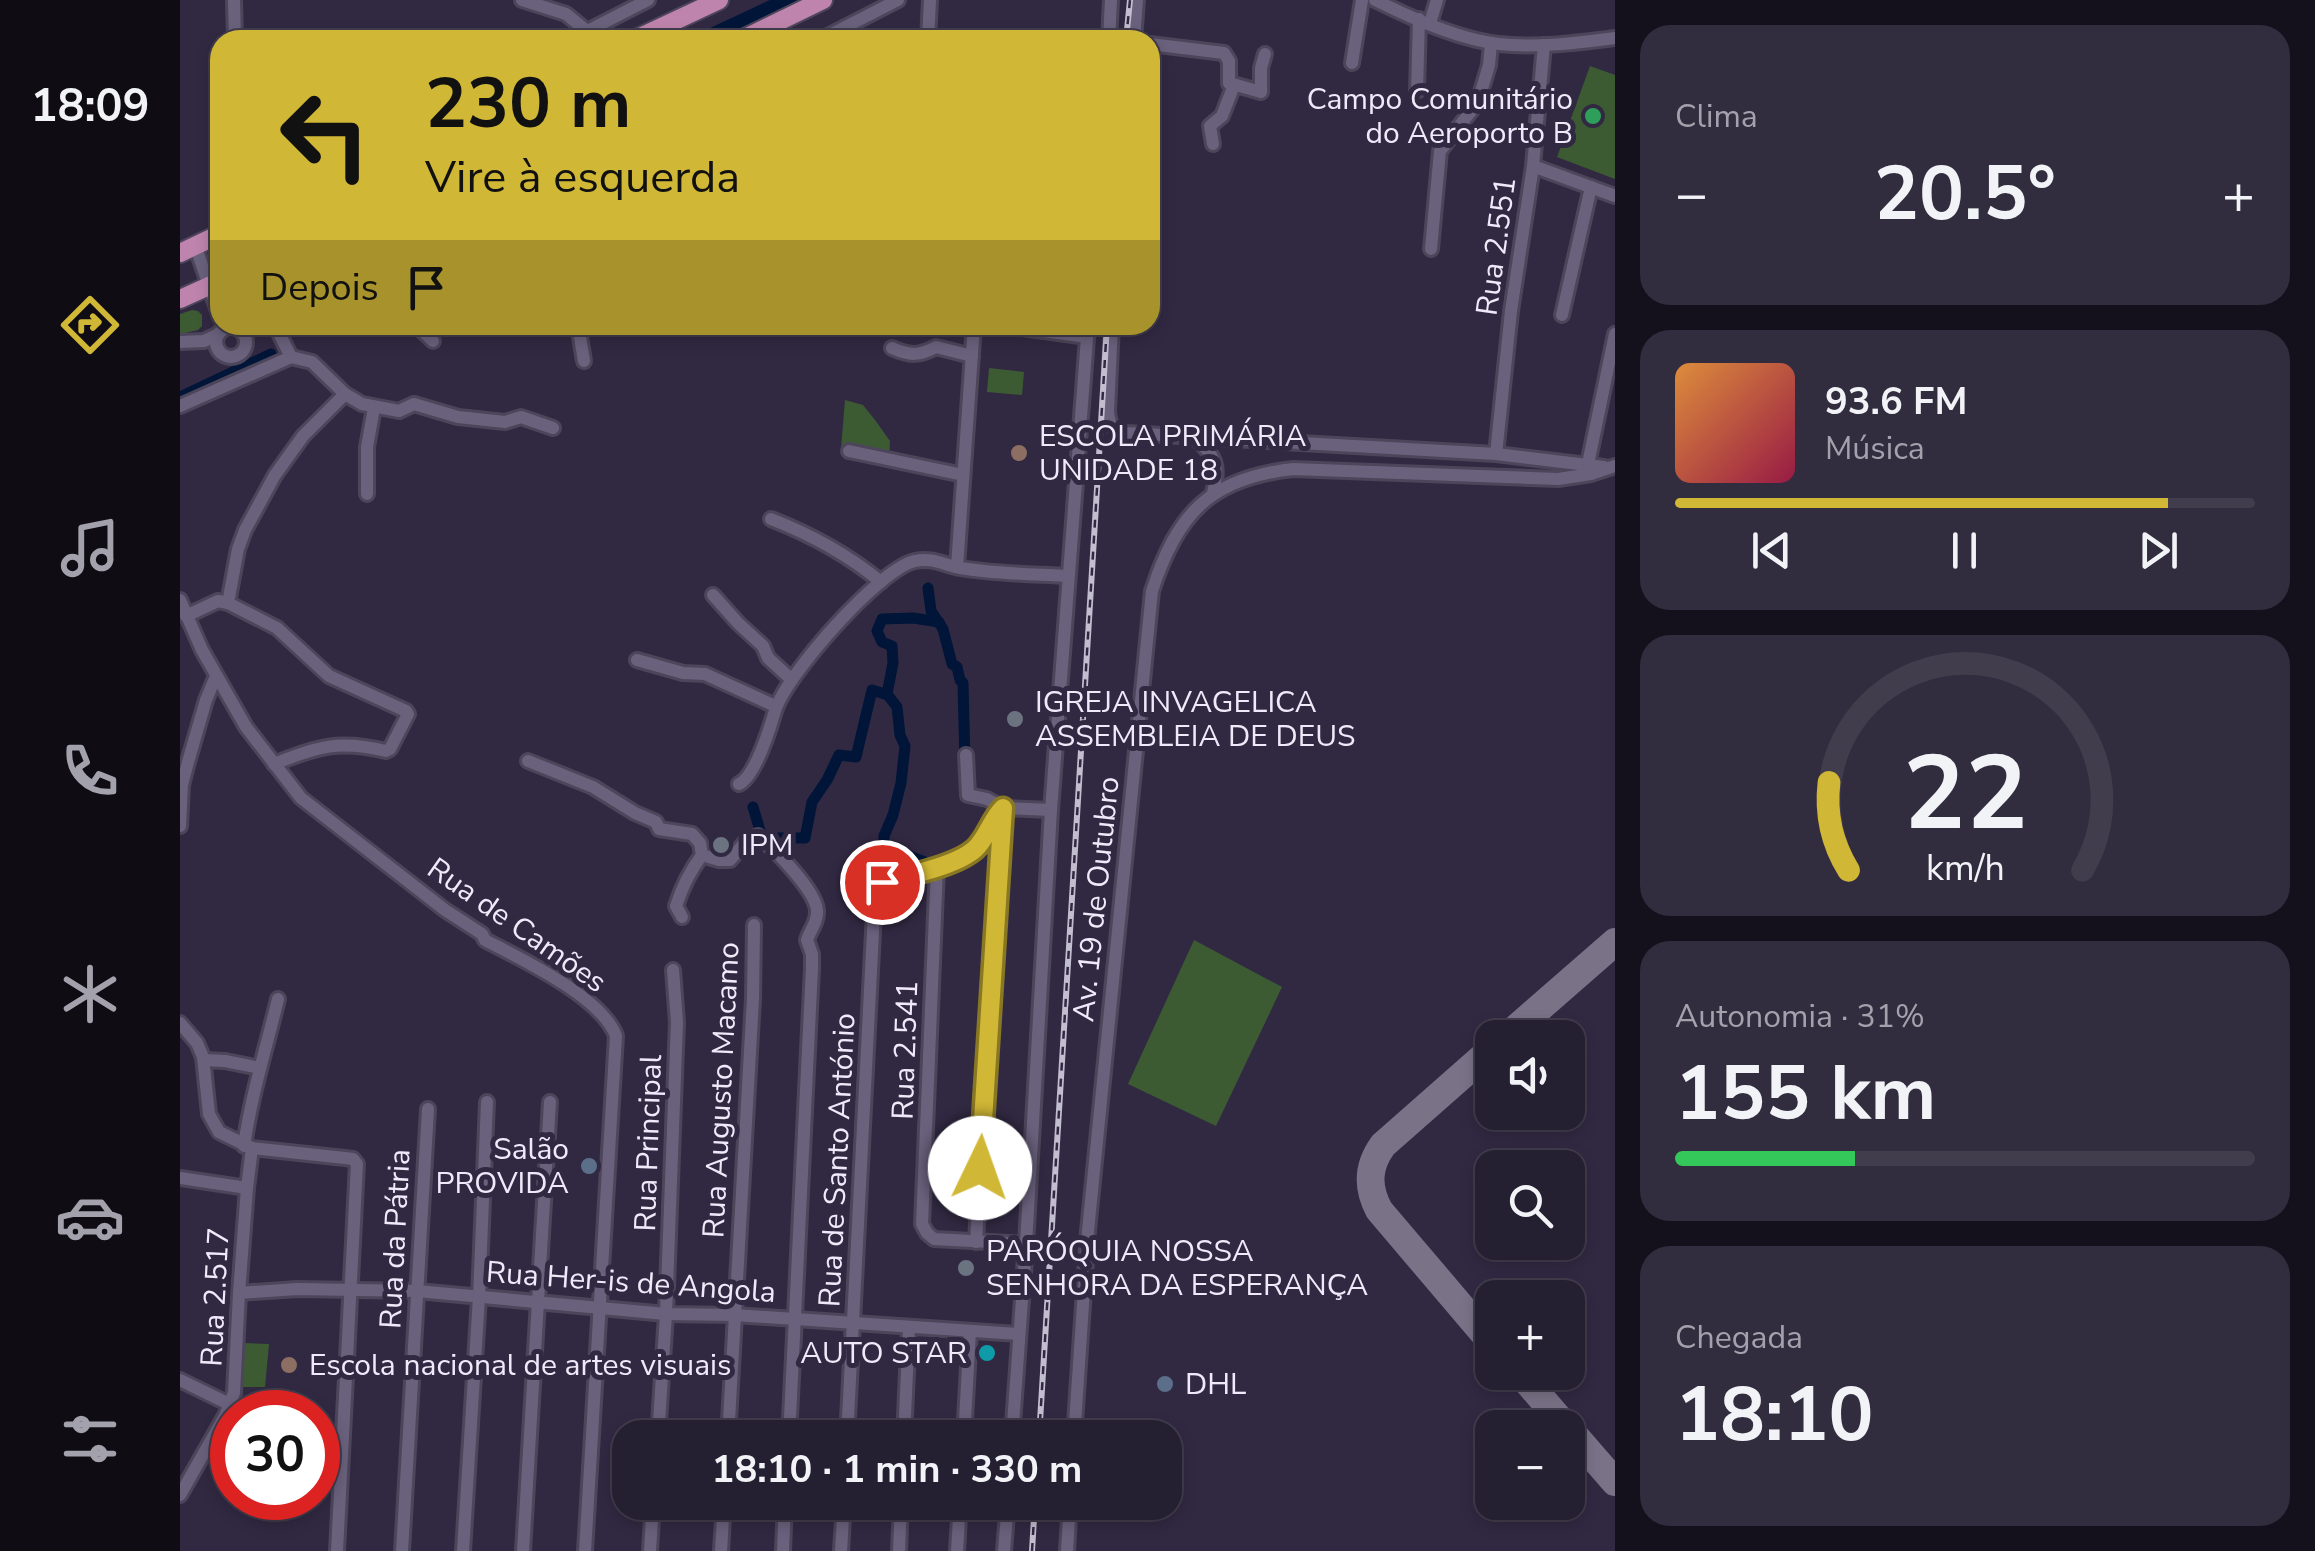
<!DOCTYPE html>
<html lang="pt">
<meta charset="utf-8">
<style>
:root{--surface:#251f32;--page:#312c3e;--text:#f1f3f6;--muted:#a3a2ac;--line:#423d4d;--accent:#d1b736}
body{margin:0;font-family:"Nunito Sans",sans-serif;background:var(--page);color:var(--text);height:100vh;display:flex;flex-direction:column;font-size:38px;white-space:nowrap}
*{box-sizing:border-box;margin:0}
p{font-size:32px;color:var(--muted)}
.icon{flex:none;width:55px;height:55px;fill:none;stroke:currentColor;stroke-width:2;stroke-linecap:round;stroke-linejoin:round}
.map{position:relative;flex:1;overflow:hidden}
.panel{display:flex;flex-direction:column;gap:25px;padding:25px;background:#14111c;width:700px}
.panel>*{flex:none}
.guide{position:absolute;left:30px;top:30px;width:950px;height:305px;border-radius:30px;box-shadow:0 5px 15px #0003,0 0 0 2px var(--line);background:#d1b736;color:#111;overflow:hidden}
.buttons{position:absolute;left:1295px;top:1020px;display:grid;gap:20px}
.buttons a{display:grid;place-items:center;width:110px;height:110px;border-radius:20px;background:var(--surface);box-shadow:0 5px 15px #0003,0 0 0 2px var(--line);font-size:50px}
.speed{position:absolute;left:30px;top:1390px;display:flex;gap:20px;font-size:50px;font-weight:700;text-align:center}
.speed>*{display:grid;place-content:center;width:130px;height:130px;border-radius:50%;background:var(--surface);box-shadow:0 5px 15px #0003,0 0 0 2px var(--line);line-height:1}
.speed .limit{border:15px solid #d22;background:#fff;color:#111}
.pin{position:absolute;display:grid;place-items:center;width:85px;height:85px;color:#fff;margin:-42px;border:5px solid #fff;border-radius:50%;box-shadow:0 2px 10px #0007}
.me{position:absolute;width:110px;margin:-55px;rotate:3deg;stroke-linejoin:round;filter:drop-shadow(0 0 8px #0008)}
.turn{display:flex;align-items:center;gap:35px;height:210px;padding:0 50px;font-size:45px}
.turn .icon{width:130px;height:130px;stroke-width:2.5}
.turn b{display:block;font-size:70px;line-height:85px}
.then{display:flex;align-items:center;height:95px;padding:0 50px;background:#0003;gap:20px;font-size:38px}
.big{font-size:75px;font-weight:700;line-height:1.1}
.panel .widget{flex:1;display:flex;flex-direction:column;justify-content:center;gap:15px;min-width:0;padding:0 35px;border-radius:30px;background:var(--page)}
.panel .dial{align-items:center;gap:0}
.dial svg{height:260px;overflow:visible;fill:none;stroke:var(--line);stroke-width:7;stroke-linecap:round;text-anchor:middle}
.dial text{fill:var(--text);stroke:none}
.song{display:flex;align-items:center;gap:30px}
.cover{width:120px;height:120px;border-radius:15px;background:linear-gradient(135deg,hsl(30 70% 55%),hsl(340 70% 35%))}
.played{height:10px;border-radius:5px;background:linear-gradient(90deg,var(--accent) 85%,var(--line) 85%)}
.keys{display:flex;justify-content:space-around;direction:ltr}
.heat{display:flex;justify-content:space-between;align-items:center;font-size:55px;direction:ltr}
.charge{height:15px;border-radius:8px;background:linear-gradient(90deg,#34c759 31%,var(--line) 0)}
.trip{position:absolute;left:432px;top:1420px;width:570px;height:100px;border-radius:30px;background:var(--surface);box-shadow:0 5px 15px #0003,0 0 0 2px var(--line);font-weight:700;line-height:100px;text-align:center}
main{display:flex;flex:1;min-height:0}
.dock{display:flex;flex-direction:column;width:180px;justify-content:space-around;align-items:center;background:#0f0c14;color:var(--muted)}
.dock .icon{width:70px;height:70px}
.dock .selected{color:var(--accent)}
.dock b{font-size:45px;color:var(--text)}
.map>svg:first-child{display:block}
</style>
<main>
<nav class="dock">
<b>18:09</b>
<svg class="icon selected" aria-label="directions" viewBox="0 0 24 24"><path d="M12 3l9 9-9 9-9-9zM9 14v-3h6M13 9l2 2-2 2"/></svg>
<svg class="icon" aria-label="music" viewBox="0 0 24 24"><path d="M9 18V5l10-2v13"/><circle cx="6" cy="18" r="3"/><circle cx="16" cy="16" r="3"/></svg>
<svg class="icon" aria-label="phone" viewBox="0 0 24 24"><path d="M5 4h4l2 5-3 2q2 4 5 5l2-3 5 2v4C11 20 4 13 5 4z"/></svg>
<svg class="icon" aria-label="climate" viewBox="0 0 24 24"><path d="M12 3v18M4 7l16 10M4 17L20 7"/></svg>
<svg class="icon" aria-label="car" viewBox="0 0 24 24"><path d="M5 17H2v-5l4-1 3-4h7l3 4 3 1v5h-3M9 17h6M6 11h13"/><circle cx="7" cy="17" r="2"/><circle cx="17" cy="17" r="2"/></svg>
<svg class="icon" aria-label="filters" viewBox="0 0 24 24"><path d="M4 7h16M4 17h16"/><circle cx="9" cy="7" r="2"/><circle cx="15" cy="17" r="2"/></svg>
</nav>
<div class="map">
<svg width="1435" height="1551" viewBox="0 0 1435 1551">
<rect width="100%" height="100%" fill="#312942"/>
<g fill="#3d5b32">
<polygon points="1410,66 1435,75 1435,179 1377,157"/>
<polygon points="12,310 18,311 22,315 22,326 18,330 0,334 0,314"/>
<polygon points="809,368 844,372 842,395 807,392"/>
<polygon points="665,400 683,405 695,420 710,441 709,459 661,449"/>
<polygon points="1014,940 1102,987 1036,1126 948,1084"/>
<polygon points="63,1343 89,1344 85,1387 62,1387"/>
</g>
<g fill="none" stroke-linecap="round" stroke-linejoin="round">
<g stroke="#011539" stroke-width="11">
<polyline points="0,397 91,354"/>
<polyline points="748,588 751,611 763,629 772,664 777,667 780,680 783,683 785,763"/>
<polyline points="759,622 733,618 702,619 697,631 702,642 712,646 713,663 707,694 717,707 720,735 725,746 721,783 713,815 704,836 704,856 729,856 760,868"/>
<polyline points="573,807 581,834 588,838 625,838 632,802 647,780 659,755 676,757 692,690 708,695"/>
</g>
<polyline stroke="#011539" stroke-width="18" points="526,40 611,0"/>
<g stroke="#7a7388" stroke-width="28">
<polyline points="1325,1038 1435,942"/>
<path d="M 1312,1049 L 1203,1145 C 1187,1167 1187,1187 1199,1210 L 1312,1343"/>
<polyline points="1339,1372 1387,1428"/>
<polyline points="1388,1428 1435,1482"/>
</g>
<g stroke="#4d455a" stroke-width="18">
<g id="minor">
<polyline points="54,0 55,40"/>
<polyline points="342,0 386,14 408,32"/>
<path d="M 1195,0 C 1229,17 1281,40 1319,44 C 1358,48 1397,43 1435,38"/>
<polyline points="1250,23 1257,0"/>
<polyline points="390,40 468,0"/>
<polyline points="640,40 718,0"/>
<polyline points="748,40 750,0"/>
<polyline points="929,40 931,0"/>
<polyline points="954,40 957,0"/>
<polyline points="970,44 1044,53 1049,61 1049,83 1081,92 1081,68 1085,54"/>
<polyline points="1172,63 1182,0"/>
<polyline points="1237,91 1239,19"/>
<polyline points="1033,144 1030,126 1042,116 1054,85"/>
<polyline points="1353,166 1435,196"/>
<polyline points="15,245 40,317"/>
<polyline points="1251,249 1260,151 1298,102 1309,65 1311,43"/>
<polyline points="1382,315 1411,187"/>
<polyline points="95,325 111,357"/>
<polyline points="236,325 253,341"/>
<polyline points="398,325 404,361"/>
<polyline points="821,325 907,337"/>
<path d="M 932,325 L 928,411 C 929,425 932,429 946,433 L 1316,454 L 1424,467"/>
<circle cx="51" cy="342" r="15"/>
<polyline points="0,342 24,341 39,334"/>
<path d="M 712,348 C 730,356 739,356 756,347 L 792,356"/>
<polyline points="0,406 111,357 132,362 165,394 182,404 219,411 234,404 278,417 325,422 341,417 373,428"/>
<path d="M 1015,437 C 1035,457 1040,464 1033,493"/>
<polyline points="669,451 783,475"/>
<polyline points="1316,454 1331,311 1353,166 1364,45"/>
<polyline points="1408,464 1435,334"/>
<polyline points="187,494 187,447 194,408"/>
<path d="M 591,519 C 632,535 667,554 701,582"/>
<polyline points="777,567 794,325"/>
<polyline points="533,595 558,623 583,646 588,658 612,680"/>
<path d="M 0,600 L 22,650 L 66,727 L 121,798 L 265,910 L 302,934 L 305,940 C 341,959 422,997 436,1036 L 405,1551"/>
<polyline points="48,603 58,549 65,530 95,475 123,436 165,394"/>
<path d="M 6,616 L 38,601 L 48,603 L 97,628 L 149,676 L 226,711 L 228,714 L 210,749 L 206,751 C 159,740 138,746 94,764"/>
<polyline points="457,660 503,673 525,674 593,705 597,705"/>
<polyline points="786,755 788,795 807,799 823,808 871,810"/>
<path d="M 348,761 L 413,787 L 455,813 L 476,822 L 479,829 L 512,834 L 520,843 L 522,855 L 539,860 L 550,860 L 567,840 L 578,836 C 594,848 635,890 637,910 C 638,922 630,930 627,940 L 632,954 L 632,968 L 609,1438"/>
<path d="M 559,784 C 575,777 590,728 595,711 C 606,675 700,568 735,561 C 752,557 764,565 780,568 C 816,574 852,574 888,576"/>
<polyline points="0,826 2,785 8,762 26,700 36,676"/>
<polyline points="757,867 742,1224 747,1233 754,1239 846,1244"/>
<path d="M 502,917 L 496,906 C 502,887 510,871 522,855"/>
<polyline points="0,1023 17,1043 23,1057 29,1114 39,1132 72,1148 165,1158 173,1159 177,1164 157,1551"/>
<polyline points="24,1060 45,1061 80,1068"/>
<path d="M 64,1146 C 71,1096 86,1049 98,999"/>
<polyline points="0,1178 67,1188"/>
<polyline points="796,1242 808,1025 823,810"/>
<polyline points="59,1293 117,1289 237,1291 486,1314 555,1315 839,1334"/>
<polyline points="0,1380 51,1405"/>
<polyline points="478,1438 486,1314 497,1022 493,970"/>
<polyline points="548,1438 573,999 574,925"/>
<path d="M 667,1438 L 695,893 L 697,886 L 702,883 C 727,876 776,866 795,849 C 807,838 811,820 823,808"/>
<polyline points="724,1438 729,1327"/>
<polyline points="784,1438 790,1331"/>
<polyline points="832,1438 846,1244 871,810 908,325"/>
<path d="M 894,1438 L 908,1231 L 972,591 C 997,514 1030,478 1113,469 L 1378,479 L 1411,474 L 1435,466"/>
<polyline points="0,1495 45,1416 54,1393 59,1293 67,1188 72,1148"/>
<polyline points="222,1551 248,1109"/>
<polyline points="283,1551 299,1297 307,1102"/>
<polyline points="343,1551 370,1102"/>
<polyline points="470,1551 473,1502"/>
<polyline points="541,1551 544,1502"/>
<polyline points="603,1551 605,1502"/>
<polyline points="661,1551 664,1502"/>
<polyline points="719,1551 721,1502"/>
<polyline points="777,1551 780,1502"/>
<polyline points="824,1551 828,1502"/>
<polyline points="887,1551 890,1502"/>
</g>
</g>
<g stroke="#4d455a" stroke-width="22">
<g id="major">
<polyline points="454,40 539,0"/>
<polyline points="561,40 643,0"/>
<polyline points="0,253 40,234"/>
<polyline points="0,299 40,281"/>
</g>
</g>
<use href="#minor" stroke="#6a617d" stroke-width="12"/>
<use href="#major" stroke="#bf84ad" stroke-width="18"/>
<g stroke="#c2bdcf" stroke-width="6">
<g id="rail">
<polyline points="946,40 950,0"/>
<polyline points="859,1438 927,325"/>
<polyline points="852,1551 855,1502"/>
</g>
</g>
<use href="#rail" stroke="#312942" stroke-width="2.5" stroke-dasharray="8" stroke-linecap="butt"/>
</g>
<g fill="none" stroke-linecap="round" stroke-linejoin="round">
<g stroke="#887723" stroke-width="25">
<path id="route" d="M 702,882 C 727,876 776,866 795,849 C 807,838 811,820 823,808 L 800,1168"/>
</g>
<use href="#route" stroke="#d1b736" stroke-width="18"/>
</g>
<circle fill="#2e9e5b" stroke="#312942" stroke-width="4" cx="1413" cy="116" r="10"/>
<g fill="#8d6e63" stroke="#312942" stroke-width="4">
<circle cx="839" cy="453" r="10"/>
<circle cx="109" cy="1365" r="10"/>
</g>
<g fill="#6b7280" stroke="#312942" stroke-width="4">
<circle cx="835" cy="719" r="10"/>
<circle cx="541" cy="845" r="10"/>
<circle cx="786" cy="1268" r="10"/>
</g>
<g fill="#5c6f8a" stroke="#312942" stroke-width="4">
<circle cx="409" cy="1166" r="10"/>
<circle cx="985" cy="1384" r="10"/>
</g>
<circle fill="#0f9aa8" stroke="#312942" stroke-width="4" cx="807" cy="1353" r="10"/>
<g text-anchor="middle" stroke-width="10" stroke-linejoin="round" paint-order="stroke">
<g font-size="30" fill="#efeafa" stroke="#312942" text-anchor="start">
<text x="1393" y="109" text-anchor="end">Campo Comunitário<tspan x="1393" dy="34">do Aeroporto B</tspan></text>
<text x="859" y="446">ESCOLA PRIMÁRIA<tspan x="859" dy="34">UNIDADE 18</tspan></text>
<text x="855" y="712">IGREJA INVAGELICA<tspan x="855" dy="34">ASSEMBLEIA DE DEUS</tspan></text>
<text x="561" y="855">IPM</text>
<text x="389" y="1159" text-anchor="end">Salão<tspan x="389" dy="34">PROVIDA</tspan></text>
<text x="806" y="1261">PARÓQUIA NOSSA<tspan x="806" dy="34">SENHORA DA ESPERANÇA</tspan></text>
<text x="787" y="1363" text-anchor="end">AUTO STAR</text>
<text x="129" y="1375">Escola nacional de artes visuais</text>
<text x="1005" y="1394">DHL</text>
</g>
<g font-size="30" fill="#efeafa" stroke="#312942">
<text transform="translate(1316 246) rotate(-82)" y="10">Rua 2.551</text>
<text transform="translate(916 899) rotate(-84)" y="10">Av. 19 de Outubro</text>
<text transform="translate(337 925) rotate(35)" y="10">Rua de Camões</text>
<text transform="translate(725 1050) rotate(-88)" y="10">Rua 2.541</text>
<text transform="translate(541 1090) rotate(-87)" y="10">Rua Augusto Macamo</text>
<text transform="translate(468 1143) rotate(-88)" y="10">Rua Principal</text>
<text transform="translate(657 1160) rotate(-87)" y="10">Rua de Santo António</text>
<text transform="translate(215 1239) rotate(-87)" y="10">Rua da Pátria</text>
<text transform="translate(451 1282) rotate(4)" y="10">Rua Her-is de Angola</text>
<text transform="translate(35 1297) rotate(-87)" y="10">Rua 2.517</text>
</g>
</g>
</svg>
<div class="buttons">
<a><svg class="icon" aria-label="sound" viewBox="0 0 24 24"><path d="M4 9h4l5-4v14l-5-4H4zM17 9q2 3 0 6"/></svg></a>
<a><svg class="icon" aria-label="search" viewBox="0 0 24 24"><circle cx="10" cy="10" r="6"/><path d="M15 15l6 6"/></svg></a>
<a>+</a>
<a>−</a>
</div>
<div class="speed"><div class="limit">30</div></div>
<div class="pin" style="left:702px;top:882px;background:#d93025"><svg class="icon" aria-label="arrive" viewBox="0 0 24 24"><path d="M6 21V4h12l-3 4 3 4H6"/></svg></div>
<svg class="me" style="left:800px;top:1168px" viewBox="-20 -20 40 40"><circle r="19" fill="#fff"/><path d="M0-13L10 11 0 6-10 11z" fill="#d1b736"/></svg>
<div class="trip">18:10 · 1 min · 330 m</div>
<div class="guide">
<div class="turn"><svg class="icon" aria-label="left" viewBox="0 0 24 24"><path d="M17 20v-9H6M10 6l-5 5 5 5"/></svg><div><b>230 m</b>Vire à esquerda</div></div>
<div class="then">Depois<svg class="icon" aria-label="arrive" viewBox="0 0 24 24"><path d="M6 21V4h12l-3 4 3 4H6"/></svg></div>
</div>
</div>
<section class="panel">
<div class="widget"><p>Clima</p>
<div class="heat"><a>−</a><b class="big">20.5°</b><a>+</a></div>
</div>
<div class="widget">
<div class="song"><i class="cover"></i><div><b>93.6 FM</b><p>Música</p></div></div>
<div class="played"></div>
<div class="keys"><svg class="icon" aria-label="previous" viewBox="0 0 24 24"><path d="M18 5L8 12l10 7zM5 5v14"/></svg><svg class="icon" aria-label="pause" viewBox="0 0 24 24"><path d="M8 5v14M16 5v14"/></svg><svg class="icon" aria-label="next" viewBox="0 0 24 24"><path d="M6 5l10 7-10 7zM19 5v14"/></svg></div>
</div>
<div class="widget dial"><svg viewBox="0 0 100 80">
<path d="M14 69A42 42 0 1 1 86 69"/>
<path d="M14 69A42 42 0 0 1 8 42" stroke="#d1b736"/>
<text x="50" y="56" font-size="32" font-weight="700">22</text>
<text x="50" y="72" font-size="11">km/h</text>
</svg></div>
<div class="widget"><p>Autonomia · 31%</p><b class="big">155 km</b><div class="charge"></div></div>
<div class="widget"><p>Chegada</p><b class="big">18:10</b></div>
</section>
</main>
